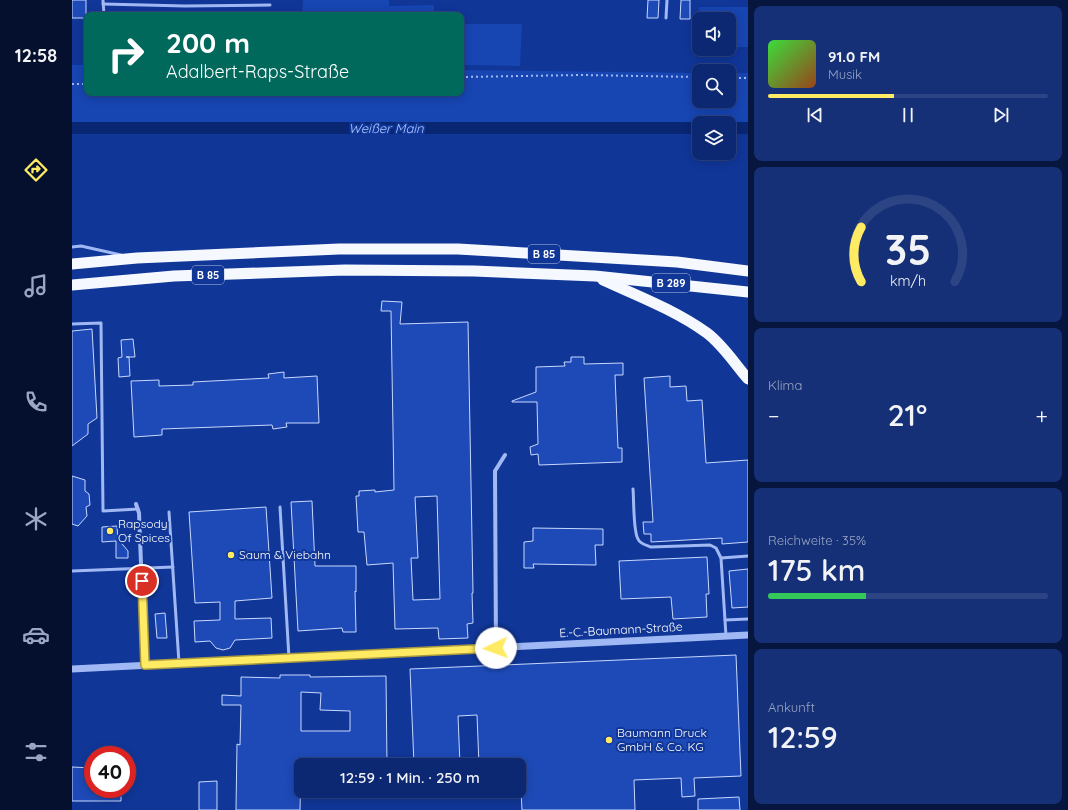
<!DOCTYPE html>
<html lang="de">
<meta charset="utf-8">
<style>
:root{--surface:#0c2872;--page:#153077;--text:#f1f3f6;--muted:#9aa6c4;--line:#2c4484;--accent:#ffea63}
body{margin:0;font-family:Quicksand,sans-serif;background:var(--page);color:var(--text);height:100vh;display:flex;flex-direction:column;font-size:15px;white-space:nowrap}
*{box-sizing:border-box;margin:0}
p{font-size:13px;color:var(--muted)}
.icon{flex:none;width:22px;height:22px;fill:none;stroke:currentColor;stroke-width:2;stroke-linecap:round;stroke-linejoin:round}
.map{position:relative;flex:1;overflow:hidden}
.sheet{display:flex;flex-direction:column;gap:6px;padding:6px;background:#07163f;width:320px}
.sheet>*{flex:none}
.hud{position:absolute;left:12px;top:12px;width:380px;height:84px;border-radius:8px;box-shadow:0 2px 10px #0003,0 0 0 1px var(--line);background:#00695c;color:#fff;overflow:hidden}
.tools{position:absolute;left:620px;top:12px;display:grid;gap:8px}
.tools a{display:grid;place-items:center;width:44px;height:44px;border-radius:8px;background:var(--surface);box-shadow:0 2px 10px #0003,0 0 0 1px var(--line);font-size:20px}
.speed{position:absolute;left:12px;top:746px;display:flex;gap:8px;font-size:20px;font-weight:700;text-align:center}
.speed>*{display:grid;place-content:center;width:52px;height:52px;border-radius:50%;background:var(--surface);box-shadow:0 2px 10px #0003,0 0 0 1px var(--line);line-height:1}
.speed .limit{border:6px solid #d22;background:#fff;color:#111}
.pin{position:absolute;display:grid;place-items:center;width:34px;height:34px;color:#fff;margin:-17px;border:2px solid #fff;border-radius:50%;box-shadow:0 1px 4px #0007}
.me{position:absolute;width:44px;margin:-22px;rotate:267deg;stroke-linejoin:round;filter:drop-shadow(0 0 3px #0008)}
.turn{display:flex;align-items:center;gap:14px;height:84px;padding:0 16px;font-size:18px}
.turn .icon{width:52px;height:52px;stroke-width:2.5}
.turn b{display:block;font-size:28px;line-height:34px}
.big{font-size:30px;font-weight:600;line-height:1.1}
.sheet .tile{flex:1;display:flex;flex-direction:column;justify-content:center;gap:6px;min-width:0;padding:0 14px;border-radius:8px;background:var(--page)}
.sheet .dial{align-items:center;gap:0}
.dial svg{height:104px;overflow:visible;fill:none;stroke:var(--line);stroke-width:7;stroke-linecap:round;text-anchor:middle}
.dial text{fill:var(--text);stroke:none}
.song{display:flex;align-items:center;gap:12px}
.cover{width:48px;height:48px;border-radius:6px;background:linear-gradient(135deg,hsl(120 70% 55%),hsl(20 70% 35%))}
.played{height:4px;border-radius:2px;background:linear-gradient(90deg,var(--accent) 45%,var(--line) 45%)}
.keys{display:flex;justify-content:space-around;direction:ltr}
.heat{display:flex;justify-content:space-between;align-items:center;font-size:22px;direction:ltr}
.charge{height:6px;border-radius:3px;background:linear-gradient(90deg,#34c759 35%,var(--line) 0)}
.trip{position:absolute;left:222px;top:758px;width:232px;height:40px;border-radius:8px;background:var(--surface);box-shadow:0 2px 10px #0003,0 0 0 1px var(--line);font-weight:600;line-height:40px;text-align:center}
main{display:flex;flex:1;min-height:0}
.dock{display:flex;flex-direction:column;width:72px;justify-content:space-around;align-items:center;background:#05102e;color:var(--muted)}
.dock .icon{width:28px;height:28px}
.dock .active{color:var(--accent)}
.dock b{font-size:18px;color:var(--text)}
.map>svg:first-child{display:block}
</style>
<main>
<nav class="dock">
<b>12:58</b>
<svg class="icon active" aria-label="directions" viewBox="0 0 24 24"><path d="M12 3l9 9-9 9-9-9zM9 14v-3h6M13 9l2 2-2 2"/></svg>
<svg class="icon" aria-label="music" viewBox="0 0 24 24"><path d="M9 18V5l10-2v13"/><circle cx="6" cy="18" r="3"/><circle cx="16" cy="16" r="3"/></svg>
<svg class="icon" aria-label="phone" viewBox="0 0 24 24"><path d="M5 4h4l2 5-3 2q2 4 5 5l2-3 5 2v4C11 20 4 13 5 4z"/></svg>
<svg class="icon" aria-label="climate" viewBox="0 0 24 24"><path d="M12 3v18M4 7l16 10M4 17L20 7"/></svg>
<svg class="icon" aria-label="car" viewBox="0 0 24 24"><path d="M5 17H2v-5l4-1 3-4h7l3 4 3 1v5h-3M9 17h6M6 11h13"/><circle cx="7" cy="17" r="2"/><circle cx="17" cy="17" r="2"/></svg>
<svg class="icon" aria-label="filters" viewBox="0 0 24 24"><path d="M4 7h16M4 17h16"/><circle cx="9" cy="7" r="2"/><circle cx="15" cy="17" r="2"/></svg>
</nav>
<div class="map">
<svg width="676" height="810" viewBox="0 0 676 810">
<rect width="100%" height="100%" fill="#103698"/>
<g fill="#1745b2">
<polygon points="231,0 317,0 317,6 362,5 362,15 230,15"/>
<polygon points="627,7 676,7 676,47 657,47 657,19 627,19"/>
<polygon points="389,24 450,24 448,66 389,65"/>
<polygon points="0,65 15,65 15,93 389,93 389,70 627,73 627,101 657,101 657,73 676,73 676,125 657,125 657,123 627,123 627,125 0,128"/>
</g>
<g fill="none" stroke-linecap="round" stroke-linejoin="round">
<g stroke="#092673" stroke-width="12">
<polyline points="0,128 627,128"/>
<polyline points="657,128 676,128"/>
</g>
</g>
<g fill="#1d4ab7" stroke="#c8d8fe" fill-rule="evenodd">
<rect x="0" y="0" width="14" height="18"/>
<polygon points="576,0 587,0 586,18 575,18"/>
<polygon points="609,0 618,0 618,19 608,19"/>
<path d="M 310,301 L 330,302 L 328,324 L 396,322 L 401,593 L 400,593 L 401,623 L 395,624 L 396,638 L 367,639 L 366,628 L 323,629 L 321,563 L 295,565 L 292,532 L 286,532 L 284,496 L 287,496 L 287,491 L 303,490 L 303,492 L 322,490 L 319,311 L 309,311 ZM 365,496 L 368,599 L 341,600 L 339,558 L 346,558 L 343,497 Z"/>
<polygon points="20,329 25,418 16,424 16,434 0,446 0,331"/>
<polygon points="61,339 63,357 54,357 57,357 58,376 47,377 46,358 50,357 49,340"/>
<polygon points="499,357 512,357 512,364 551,363 551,375 543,375 546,448 550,448 550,462 467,465 466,454 459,455 458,447 466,444 465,402 440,402 440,401 464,392 464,367 493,366 492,362 499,362"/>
<polygon points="212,372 212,378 245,376 247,423 214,423 215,427 201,429 200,425 90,429 90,435 62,437 59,381 87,380 87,386 121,385 121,382 197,378 196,374"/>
<polygon points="598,376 598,387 614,386 615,401 630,400 634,463 676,460 676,542 650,544 650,538 579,542 579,534 572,534 571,522 581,522 572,378"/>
<polygon points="0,476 13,480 13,491 17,494 18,505 14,507 15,516 6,526 0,524"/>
<polygon points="240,501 243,566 284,566 284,592 283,591 284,632 271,632 270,628 226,631 219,502"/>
<polygon points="194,507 200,598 163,601 163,619 199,618 200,638 163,640 158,648 151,650 144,648 138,641 123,642 122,621 148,620 148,602 123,603 117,512"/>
<polygon points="45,526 46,539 56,551 56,558 44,558 44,541 30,542 30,527"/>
<polygon points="461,528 531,529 531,545 523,545 524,565 461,564 462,568 452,568 452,542 461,541"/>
<polygon points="635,557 637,594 634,594 635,617 601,619 599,597 549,599 547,561"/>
<polygon points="676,569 676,607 660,608 657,571"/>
<polygon points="93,613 95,638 85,638 83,614"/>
<polygon points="664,655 669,776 622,778 623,796 610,797 609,778 562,780 563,810 450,810 449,791 447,791 447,765 407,765 405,715 386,716 388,765 342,765 338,669"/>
<path d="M 208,675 L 238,675 L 238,677 L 314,676 L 315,765 L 229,765 L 228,810 L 164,810 L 165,744 L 168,745 L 169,705 L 150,705 L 150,695 L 169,696 L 169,677 L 208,678 ZM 229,692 L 249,693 L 248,710 L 278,711 L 278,731 L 229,731 Z"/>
<polygon points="0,767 21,768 21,789 49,789 49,801 0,801"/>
<polygon points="145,781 145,810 127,810 127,782"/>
<polygon points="667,797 668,810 626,810 626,799"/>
</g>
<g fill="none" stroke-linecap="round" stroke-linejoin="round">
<g stroke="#a0b9f4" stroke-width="2" stroke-dasharray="2 3" stroke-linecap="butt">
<polyline points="389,77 509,75 627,77"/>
<polyline points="657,78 676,78"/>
<polyline points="0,84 15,84"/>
</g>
<g stroke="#a0b9f4" stroke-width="3">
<polyline points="31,0 32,15"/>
<polyline points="31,4 113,6 198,5"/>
<polyline points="594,18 595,0"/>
<polyline points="0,247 9,246 49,255"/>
<polyline points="0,324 29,323 31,511 66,509"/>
<path d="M 561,489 C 562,499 561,531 566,539 C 568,544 574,545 579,547 L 638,545 L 644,548 L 649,558 L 654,636"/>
<polyline points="208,507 217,658"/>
<polyline points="97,512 107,663"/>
<polyline points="649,558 676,556"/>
<polyline points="0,571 101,567"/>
<polyline points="653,620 676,619"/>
</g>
<g stroke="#a0b9f4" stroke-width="4">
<polyline points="64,504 67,513 73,665"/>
<polyline points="424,648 423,471 433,455"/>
</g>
<polyline stroke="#a0b9f4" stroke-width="7" points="0,669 676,635"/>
<g stroke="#f6f8ff" stroke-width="11">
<polyline points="0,264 65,258 267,249 386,249 605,262 676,271"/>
<path d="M 531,280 C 566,296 603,310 635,333 C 651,345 663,364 676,379"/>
<polyline points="0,285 102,276 273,270 402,271 523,276 676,292"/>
</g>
</g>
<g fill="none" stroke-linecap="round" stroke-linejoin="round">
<g stroke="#a69840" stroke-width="10">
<polyline id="route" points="70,581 73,665 424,648"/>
</g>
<use href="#route" stroke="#ffea63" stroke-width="7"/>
</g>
<g fill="#ffea63" stroke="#103698" stroke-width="1.5">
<circle cx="38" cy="531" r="4"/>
<circle cx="159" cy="555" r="4"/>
<circle cx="537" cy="740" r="4"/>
</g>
<g text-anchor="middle" stroke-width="4" stroke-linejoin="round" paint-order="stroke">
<g fill="#103698" stroke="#b7c3e0" stroke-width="1">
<rect x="456" y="245" width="32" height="18" rx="3"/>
<rect x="120" y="266" width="32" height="18" rx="3"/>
<rect x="580" y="274" width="38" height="18" rx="3"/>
</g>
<g font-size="11" font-weight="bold" fill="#fff">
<text x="472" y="258">B 85</text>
<text x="136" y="279">B 85</text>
<text x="599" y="287">B 289</text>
</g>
<g font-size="12" fill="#fff" stroke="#103698" text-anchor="start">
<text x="46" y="528">Rapsody<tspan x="46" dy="14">Of Spices</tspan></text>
<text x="167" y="559">Saum &amp; Viebahn</text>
<text x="545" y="737">Baumann Druck<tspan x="545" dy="14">GmbH &amp; Co. KG</tspan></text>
</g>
<g font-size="12" fill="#fff" stroke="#103698">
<text transform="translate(549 630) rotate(-3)" y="4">E.-C.-Baumann-Straße</text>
</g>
<g font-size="13" font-style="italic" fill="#acc4fb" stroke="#103698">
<text x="314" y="133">Weißer Main</text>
</g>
</g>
</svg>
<div class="tools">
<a><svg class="icon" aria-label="sound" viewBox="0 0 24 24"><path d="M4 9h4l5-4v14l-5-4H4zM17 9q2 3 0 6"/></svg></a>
<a><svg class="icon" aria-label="search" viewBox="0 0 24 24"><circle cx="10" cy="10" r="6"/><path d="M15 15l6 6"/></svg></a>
<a><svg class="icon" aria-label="layers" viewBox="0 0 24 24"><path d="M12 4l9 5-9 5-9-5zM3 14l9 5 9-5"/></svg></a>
</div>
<div class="speed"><div class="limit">40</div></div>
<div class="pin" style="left:70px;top:581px;background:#d93025"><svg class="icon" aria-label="arrive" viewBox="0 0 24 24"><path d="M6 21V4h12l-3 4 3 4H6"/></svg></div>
<svg class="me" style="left:424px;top:648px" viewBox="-20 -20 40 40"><circle r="19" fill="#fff"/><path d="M0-13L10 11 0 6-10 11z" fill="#ffea63"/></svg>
<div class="trip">12:59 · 1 Min. · 250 m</div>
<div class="hud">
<div class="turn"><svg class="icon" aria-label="right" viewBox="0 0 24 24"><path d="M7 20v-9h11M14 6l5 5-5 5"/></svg><div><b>200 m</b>Adalbert-Raps-Straße</div></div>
</div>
</div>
<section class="sheet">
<div class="tile">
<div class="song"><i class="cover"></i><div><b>91.0 FM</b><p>Musik</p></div></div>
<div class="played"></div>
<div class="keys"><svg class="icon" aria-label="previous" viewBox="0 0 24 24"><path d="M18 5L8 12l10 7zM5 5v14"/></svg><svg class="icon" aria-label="pause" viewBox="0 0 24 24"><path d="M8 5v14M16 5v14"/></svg><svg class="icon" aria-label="next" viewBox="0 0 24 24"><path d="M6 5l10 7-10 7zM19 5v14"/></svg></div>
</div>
<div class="tile dial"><svg viewBox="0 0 100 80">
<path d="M14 69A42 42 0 1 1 86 69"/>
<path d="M14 69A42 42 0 0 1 14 27" stroke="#ffea63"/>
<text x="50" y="56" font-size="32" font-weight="700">35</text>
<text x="50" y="72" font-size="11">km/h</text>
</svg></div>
<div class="tile"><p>Klima</p>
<div class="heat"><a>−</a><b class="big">21°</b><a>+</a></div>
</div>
<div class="tile"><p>Reichweite · 35%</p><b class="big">175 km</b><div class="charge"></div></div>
<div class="tile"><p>Ankunft</p><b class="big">12:59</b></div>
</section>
</main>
